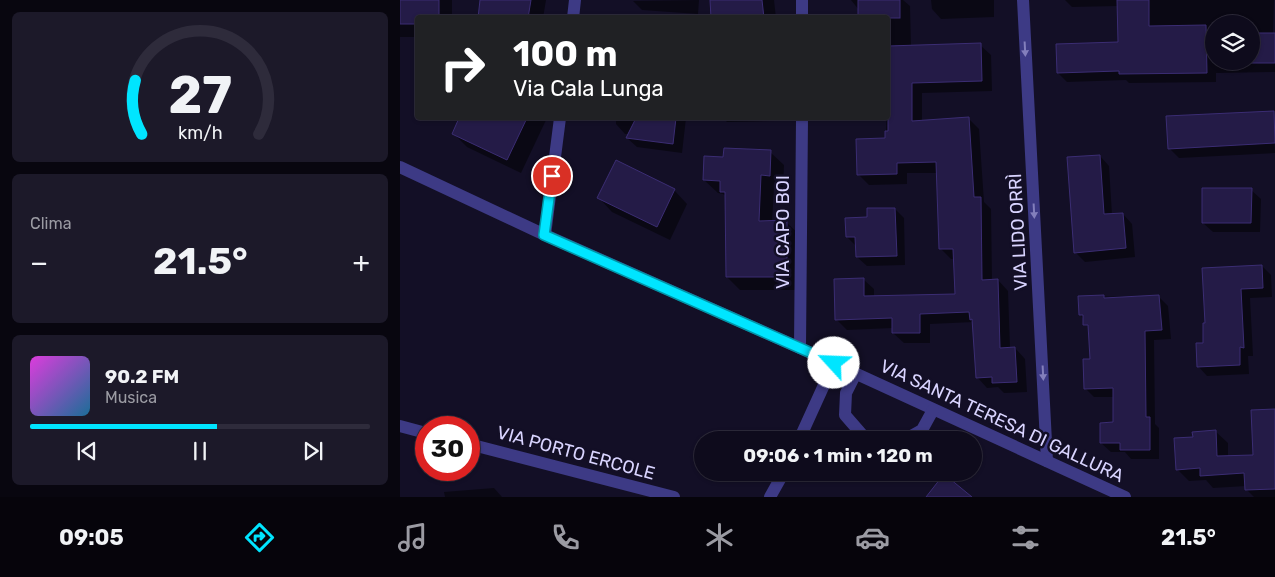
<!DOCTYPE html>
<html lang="it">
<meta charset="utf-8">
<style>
:root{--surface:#0e0b1c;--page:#1c1929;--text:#f1f3f6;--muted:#9b9ba3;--line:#2e2b3b;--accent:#00e5ff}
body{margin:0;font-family:Rubik,sans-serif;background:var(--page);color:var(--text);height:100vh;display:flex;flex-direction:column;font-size:19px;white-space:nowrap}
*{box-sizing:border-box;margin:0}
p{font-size:16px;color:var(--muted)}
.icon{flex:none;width:28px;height:28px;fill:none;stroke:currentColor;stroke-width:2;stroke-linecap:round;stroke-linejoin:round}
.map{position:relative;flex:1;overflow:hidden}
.sheet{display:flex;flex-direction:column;gap:12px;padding:12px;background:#08060f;width:400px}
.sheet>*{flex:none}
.guide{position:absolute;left:15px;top:15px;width:475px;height:105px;border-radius:5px;box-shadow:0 1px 4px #0004,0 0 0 1px var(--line);background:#202124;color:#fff;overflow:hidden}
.buttons{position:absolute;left:805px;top:15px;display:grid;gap:10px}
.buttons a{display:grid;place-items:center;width:55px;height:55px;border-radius:50%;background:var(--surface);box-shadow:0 1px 4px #0004,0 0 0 1px var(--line);font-size:25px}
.speed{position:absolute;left:15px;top:416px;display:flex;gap:10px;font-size:25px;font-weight:700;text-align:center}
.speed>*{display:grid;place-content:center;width:65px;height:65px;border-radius:50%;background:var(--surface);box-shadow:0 1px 4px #0004,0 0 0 1px var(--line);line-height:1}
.speed .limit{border:8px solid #d22;background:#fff;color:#111}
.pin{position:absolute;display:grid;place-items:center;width:42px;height:42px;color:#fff;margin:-21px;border:2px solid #fff;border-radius:50%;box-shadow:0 1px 5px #0007}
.me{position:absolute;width:55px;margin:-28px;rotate:295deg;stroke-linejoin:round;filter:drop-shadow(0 0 4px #0008)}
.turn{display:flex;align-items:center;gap:18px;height:105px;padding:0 15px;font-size:22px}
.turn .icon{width:65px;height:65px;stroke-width:2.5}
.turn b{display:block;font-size:35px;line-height:42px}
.big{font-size:38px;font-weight:700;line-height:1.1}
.sheet .widget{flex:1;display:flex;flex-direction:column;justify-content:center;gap:8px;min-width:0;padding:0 18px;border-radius:8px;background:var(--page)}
.sheet .dial{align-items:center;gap:0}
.dial svg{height:130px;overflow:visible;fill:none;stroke:var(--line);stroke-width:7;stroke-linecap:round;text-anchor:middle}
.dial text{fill:var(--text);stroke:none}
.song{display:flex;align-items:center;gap:15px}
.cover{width:60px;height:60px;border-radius:8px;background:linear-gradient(135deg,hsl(300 70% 55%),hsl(200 70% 35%))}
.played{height:5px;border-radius:2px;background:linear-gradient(90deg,var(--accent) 55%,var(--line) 55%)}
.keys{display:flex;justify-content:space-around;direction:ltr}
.heat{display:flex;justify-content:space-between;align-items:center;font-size:28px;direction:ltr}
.trip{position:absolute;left:294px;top:431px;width:288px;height:50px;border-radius:25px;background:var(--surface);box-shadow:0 1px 4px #0004,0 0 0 1px var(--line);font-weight:700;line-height:50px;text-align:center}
.tab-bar{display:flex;height:80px;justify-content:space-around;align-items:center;background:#06040b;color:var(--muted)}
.tab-bar .icon{width:35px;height:35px}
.tab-bar .on{color:var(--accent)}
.tab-bar b{font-size:22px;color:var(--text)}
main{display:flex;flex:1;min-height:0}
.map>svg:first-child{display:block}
</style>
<main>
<section class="sheet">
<div class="widget dial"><svg viewBox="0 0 100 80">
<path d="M14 69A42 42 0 1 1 86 69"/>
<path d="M14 69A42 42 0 0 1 10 36" stroke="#00e5ff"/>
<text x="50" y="56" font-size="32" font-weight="700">27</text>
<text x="50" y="72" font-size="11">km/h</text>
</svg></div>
<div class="widget"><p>Clima</p>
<div class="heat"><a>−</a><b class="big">21.5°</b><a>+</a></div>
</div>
<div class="widget">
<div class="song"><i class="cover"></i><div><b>90.2 FM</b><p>Musica</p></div></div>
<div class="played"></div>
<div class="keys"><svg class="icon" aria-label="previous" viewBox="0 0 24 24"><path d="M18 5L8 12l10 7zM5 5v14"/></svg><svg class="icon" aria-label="pause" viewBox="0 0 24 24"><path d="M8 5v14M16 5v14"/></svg><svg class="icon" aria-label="next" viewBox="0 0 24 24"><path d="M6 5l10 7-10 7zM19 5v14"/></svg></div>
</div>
</section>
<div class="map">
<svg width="875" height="497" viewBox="0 0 875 497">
<rect width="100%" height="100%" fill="#130f26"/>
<g fill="#0007" fill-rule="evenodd">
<polygon points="0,0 52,0 52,18 18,18 18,37 0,37"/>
<polygon points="81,0 146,0 143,18 79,18"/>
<polygon points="299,0 298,14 242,10 233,1"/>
<polygon points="312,0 374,0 376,18 313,18"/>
<polygon points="451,0 503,0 510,6 511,46 580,45 591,55 592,91 522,93 522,121 568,118 579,129 584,202 591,209 592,281 598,280 608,291 610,348 615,348 625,359 627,392 604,393 598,387 587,388 577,377 574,322 530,324 530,343 504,343 493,333 493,328 447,330 437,320 463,279 474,289 474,297 556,295 554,259 551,259 540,248 537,173 507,173 507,184 469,185 458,174 486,139 488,18 459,10"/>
<polygon points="531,0 594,0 594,17 541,19 532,9"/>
<path d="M 665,0 L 874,0 L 873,34 L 875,34 L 875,72 L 816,73 L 816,82 L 729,83 L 726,80 L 667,82 L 658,73 L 719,43 L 718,6 L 672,7 ZM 814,24 L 851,24 L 851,61 L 814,61 Z"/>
<polygon points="873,112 875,153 779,158 770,149"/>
<polygon points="61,118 147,118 121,173 67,147 53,133"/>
<polygon points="216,118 286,118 282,153 237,147 227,138 229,134 225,134 216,124"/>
<polygon points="323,118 375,118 375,121 327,122"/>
<polygon points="370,152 384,165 383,189 374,188 372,222 386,222 400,235 400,290 340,290 327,277 327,197 323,194 318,193 304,180 324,159"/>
<polygon points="700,156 709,166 712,215 723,214 732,224 735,257 685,262 675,252"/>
<polygon points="274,190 287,204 270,240 212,212 199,198"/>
<polygon points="851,190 861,199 860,232 813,232 803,223"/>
<polygon points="495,209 504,218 505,265 467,266 457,257 456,246 447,237"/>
<polygon points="862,266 871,275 872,297 850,298 853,356 848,356 849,374 807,376 798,366 805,344 804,324"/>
<polygon points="758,296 768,306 771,339 754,340 755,424 759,428 759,459 731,459 725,452 711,452 701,443 714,424 714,397 694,397 685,388 692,360 690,330 680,314 679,297"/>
<polygon points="875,411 875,497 854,497 846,489 846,486 813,488 806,480 789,481 777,469 794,438 815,431 828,443 828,457 854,456"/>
<polygon points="94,488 102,497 45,497 44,492"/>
</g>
<g fill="#241b47" stroke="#3b2d73">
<polygon points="0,0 39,0 39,18 18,18 18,24 0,24"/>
<polygon points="80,0 131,0 128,18 78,18"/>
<polygon points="310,0 362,0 364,18 311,18"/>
<rect x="458" y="0" width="42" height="18"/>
<polygon points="717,0 749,0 749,26 806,25 807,73 719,74 719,71 657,73 656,44 718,42"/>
<rect x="851" y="33" width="24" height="30"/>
<polygon points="581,43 582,81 512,83 512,121 569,117 574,197 581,197 582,280 598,279 600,348 615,347 617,382 592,383 592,377 576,378 572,319 570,320 569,312 520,314 520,333 492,333 492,318 435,320 434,279 464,278 464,296 555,294 553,249 539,249 536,162 497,163 497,174 457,175 456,139 485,138 485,131 488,131 488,46"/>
<polygon points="874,111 875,143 768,149 766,116"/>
<polygon points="59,118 127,118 107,160 52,134"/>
<polygon points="236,118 276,118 273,144 226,138"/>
<polygon points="324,148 371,150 370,176 361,175 359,221 387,220 387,277 326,277 325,192 320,192 320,181 303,180 304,156 323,157"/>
<polygon points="700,155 704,214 723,213 726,248 674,253 667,157"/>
<polygon points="216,160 275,189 257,227 197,198"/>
<polygon points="802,188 852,188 851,223 802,223"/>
<polygon points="467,208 495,208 497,256 456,257 455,237 446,237 445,218 467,217"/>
<polygon points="862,265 863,288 841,289 844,348 840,347 840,365 797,367 796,343 803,343 803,323 805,323 802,268"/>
<polygon points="704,295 704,298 759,295 762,330 745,331 746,417 750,417 750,450 720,450 720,443 700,443 700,423 713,422 713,388 684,389 683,359 690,359 688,325 683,325 683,315 679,315 678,296"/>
<polygon points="875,409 875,489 845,490 844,473 800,476 800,468 776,470 774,438 793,437 792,432 816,430 817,456 853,455 851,410"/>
<polygon points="544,474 572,497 526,497"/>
</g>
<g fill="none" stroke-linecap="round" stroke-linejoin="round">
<g stroke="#3d3a85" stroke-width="12">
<polyline points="623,0 647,461"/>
<polyline points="173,18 175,0"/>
<polyline points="402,18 402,0"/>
<polyline points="0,167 145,235 400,348 725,497"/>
<polyline points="145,235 160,118"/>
<polyline points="400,348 402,118"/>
<polyline points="456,373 446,393 445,415 465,438 469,440"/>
<polyline points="0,426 26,433"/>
<polyline points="399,440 434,363"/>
<polyline points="504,440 522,430 533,410"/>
<polyline points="69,444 274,497"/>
<polyline points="370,497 384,472"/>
</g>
</g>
<defs><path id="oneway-solid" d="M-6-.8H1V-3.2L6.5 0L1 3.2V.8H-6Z" transform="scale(1.25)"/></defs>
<g fill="#837fbc">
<use href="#oneway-solid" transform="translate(625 49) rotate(87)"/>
<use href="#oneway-solid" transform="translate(634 211) rotate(87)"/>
<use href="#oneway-solid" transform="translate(643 373) rotate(87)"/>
</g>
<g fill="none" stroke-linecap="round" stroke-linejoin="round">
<g stroke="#0095a6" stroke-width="12">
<polyline id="route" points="152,176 144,235 434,363"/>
</g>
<use href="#route" stroke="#00e5ff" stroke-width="9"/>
</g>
<g text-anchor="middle" stroke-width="5" stroke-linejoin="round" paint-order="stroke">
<g font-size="18" fill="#d9d4ff" stroke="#130f26">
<text transform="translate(383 232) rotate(-90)" y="6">VIA CAPO BOI</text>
<text transform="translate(618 232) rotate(-93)" y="6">VIA LIDO ORRÌ</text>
<text transform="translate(602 421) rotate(25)" y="6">VIA SANTA TERESA DI GALLURA</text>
<text transform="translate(176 453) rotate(15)" y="6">VIA PORTO ERCOLE</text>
</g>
</g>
</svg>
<div class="buttons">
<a><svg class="icon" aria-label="layers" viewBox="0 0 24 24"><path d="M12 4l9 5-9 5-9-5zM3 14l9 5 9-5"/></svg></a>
</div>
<div class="speed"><div class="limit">30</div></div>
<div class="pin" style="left:152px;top:176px;background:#d93025"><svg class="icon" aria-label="arrive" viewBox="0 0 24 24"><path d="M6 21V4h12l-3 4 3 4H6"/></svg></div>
<svg class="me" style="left:434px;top:363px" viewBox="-20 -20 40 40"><circle r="19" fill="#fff"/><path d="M0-13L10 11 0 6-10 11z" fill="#00e5ff"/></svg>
<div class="trip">09:06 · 1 min · 120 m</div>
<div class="guide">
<div class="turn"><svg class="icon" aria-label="right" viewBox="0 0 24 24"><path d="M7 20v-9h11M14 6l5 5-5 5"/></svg><div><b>100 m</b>Via Cala Lunga</div></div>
</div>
</div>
</main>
<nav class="tab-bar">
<b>09:05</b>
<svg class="icon on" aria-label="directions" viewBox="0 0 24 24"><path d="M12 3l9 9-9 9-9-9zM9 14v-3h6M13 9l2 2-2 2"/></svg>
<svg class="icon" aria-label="music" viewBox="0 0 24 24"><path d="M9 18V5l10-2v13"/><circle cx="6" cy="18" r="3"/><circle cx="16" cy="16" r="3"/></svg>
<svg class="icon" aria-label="phone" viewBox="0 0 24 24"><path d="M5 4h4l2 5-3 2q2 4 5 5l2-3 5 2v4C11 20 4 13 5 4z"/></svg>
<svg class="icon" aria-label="climate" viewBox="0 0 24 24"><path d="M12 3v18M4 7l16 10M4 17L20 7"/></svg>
<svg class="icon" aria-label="car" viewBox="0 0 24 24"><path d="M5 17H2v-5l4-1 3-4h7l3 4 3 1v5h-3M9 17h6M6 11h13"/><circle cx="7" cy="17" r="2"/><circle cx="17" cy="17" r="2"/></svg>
<svg class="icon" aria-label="filters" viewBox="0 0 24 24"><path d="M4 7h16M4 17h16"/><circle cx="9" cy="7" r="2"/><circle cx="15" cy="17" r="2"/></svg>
<b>21.5°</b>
</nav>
